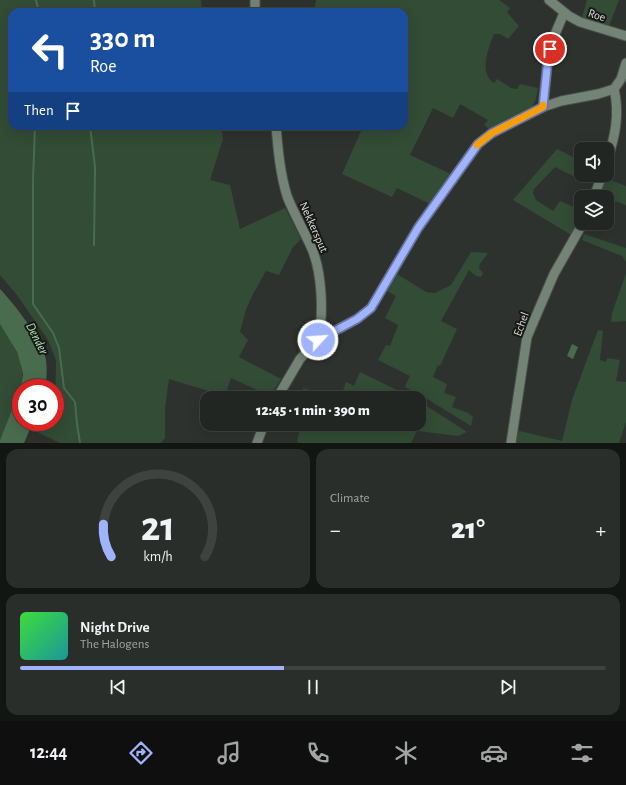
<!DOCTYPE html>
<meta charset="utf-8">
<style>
:root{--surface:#222622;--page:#2a2e2a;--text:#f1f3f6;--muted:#a2a5a5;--line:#3f4340;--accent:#a0b3fd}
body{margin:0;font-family:"Alegreya Sans",sans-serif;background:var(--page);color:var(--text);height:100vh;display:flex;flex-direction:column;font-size:15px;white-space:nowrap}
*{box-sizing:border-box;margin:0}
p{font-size:13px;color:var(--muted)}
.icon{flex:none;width:22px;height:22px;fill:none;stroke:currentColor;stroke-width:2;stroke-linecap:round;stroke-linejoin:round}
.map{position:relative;height:443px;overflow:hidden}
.sheet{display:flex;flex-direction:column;gap:6px;padding:6px;background:#131513;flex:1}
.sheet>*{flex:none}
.top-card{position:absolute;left:8px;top:8px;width:400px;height:122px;border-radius:12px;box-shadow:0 4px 16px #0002,0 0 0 1px var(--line);background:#1a4fa0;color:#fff;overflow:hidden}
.controls{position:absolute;left:574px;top:142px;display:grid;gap:8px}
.controls a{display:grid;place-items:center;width:40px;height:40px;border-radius:8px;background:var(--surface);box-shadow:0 4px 16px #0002,0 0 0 1px var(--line);font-size:20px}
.speed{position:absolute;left:12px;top:379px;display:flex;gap:8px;font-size:20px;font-weight:700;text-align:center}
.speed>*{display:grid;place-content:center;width:52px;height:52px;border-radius:50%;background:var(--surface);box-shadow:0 4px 16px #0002,0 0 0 1px var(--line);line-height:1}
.speed .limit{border:6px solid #d22;background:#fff;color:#111}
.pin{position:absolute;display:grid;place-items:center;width:34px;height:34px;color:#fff;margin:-17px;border:2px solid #fff;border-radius:50%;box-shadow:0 1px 4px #0007}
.me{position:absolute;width:44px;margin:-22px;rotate:64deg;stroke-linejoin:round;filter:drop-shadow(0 0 3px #0008)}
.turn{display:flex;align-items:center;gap:14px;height:84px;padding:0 16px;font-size:18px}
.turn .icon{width:52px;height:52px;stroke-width:2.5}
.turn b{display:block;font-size:28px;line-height:34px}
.then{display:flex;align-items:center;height:38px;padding:0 16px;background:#0003;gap:8px;font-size:15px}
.big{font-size:30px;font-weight:800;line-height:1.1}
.sheet .tile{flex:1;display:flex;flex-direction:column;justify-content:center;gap:6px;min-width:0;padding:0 14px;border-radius:12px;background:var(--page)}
.sheet .dial{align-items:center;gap:0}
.dial svg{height:104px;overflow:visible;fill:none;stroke:var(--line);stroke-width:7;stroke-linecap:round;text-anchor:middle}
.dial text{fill:var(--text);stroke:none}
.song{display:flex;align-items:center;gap:12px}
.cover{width:48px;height:48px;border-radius:6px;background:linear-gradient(135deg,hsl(120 70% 55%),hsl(180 70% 35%))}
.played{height:4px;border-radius:2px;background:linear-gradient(90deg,var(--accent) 45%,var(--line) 45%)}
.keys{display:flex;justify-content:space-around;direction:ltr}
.heat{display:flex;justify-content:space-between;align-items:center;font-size:22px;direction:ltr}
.sheet .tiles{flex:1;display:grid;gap:6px;grid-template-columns:1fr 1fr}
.tile:last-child{grid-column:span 2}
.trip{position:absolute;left:200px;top:391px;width:226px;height:40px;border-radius:12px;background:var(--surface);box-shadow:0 4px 16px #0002,0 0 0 1px var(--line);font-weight:800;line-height:40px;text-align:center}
.tabs{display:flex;height:64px;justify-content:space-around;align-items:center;background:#0e0f0e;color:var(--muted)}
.tabs .icon{width:28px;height:28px}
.tabs .current{color:var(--accent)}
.tabs b{font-size:18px;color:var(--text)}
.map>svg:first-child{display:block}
</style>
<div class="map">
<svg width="626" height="443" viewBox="0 0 626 443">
<rect width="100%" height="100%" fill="#2e322e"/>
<g fill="#324c35">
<polygon points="0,0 201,0 202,12 12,12 12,126 221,126 223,139 210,180 230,185 240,229 285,208 301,239 293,247 279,275 266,271 252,296 246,310 240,332 248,340 239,357 281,379 270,396 231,378 225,396 169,379 165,408 165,438 161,443 60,443 39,433 43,422 55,422 56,360 48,340 17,295 0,275"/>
<path d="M 316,0 L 499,0 L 510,8 L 507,12 L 519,26 L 508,39 L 500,34 L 494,34 C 489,47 478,73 494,83 L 497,79 L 511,88 L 517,89 L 520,84 L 538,88 L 536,99 L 532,107 L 491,130 L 484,125 L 488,120 L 460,104 L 453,118 L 433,108 L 410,155 L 451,174 L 430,204 L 397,188 L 392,197 L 342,174 L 361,131 L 350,126 L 404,126 L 404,12 L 318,12 L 314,11 Z"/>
<polygon points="587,0 619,0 609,26 582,17"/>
<polygon points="557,149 581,161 581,175 589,175 585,182 555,167 534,189 533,193 536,200 553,211 560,201 581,210 581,219 573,236 513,200"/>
<polygon points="605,178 626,186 626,205 607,198 607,197 598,195"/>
<polygon points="584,234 626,248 626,262 622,256 582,240"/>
<polygon points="471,252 488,253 480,264 479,268 483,273 481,277 476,276 469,270 441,321 457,329 440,366 438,365 433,377 447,384 444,393 456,397 452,407 468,413 473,417 471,426 424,397 405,387 410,376 378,360 386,345 390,346 398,325 385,318 396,296 385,290 397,274 426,292 435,293 451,285"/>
<polygon points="626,273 626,321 611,322 612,313"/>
<path d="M 0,324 C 9,338 19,352 22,369 C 25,386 7,423 0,440 Z"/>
<polygon points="598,330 603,331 600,360 606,362 607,358 620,360 616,381 626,382 626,422 619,443 514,443 515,430 562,441 572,400"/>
<polygon points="360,372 413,398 340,398 346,382 354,386"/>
<polygon points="303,388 335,398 304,398"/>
<polygon points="419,401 467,432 458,436 417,431 411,443 301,443 297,442 301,424 419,424"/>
</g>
<g fill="#4a6c4e">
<path d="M 0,289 C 14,304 43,340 46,360 C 47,369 47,379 45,388 L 21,388 L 21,422 L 33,422 L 24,443 L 0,443 L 0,440 L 20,390 L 23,375 L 22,369 L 17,352 L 0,324 Z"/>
<polygon points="572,344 578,347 573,359 567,356"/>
</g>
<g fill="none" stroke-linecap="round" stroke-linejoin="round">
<g stroke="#4a6c4e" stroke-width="2">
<polyline points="36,0 39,12"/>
<polyline points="94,0 95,12"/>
<polyline points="35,126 33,180 33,304 53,333 59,348 64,388 75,402 77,424 80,443"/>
<polyline points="90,126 95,167 94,245"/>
</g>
<g stroke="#4a4e4a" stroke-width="11">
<g id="minor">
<polyline points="255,0 255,12"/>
<polyline points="549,0 569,16 580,22 626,36"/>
<polyline points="543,107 548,59 553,39 564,13"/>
<path d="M 276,126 C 278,149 280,173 287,196 C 294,214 304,231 312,249 C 322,273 324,314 318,340"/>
<path d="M 607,161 C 615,137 620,114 614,89"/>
<polyline points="594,197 602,175"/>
<polyline points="277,398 300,359 310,348 318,340 357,319 371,308 418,228 478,144 492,133 543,107 561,101 598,94 614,89 621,79 626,63"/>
<polyline points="257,443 264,424"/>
<polyline points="511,443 527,337 554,274 583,223"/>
</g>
</g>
<use href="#minor" stroke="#738375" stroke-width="9"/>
</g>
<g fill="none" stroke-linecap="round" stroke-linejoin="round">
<g stroke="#6874a4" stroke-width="10">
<polyline id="route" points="318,340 357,319 371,308 418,228 478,144 492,133 543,107 548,59 550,49"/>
</g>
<use href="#route" stroke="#a0b3fd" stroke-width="7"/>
<polyline stroke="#f59e0b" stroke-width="7" points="477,145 492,133 543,107 543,105"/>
</g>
<g text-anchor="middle" stroke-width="4" stroke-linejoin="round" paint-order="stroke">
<g font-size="12" fill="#dcdedc" stroke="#171917">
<text transform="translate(597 15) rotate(19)" y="4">Roe</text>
<text transform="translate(314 227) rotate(66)" y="4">Nekkersput</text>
<text transform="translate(521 324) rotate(-70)" y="4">Echel</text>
</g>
<g font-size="13" font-style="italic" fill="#ade7b4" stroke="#171917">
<text transform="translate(38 338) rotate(63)" y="5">Dender</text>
</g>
</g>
</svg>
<div class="controls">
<a><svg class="icon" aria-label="sound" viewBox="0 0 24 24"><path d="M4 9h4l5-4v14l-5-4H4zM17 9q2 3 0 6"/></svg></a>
<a><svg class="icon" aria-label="layers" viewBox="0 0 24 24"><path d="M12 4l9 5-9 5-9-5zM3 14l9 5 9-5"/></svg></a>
</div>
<div class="speed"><div class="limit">30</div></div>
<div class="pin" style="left:550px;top:49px;background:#d93025"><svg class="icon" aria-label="arrive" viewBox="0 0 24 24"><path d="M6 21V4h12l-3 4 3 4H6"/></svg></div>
<svg class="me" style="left:318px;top:340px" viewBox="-20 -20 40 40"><circle r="17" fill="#a0b3fd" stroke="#fff" stroke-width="3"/><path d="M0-11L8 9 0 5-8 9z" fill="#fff"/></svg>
<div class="trip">12:45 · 1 min · 390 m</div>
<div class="top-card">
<div class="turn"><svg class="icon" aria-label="left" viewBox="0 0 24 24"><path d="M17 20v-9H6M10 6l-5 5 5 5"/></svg><div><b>330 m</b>Roe</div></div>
<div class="then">Then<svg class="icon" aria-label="arrive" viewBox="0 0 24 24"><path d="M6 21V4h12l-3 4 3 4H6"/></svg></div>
</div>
</div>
<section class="sheet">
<div class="tiles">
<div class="tile dial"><svg viewBox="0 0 100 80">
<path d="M14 69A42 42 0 1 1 86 69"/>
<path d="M14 69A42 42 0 0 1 8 44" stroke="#a0b3fd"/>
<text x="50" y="56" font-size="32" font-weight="700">21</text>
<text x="50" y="72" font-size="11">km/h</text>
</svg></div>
<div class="tile"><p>Climate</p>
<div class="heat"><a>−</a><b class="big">21°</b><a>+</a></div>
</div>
<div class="tile">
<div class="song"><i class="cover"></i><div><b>Night Drive</b><p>The Halogens</p></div></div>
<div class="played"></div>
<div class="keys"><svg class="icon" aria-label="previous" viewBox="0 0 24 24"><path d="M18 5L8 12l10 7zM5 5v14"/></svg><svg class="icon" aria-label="pause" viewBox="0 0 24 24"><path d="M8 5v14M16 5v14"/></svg><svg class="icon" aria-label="next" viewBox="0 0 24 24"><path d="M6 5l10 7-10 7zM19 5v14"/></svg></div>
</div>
</div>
</section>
<nav class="tabs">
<b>12:44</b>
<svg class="icon current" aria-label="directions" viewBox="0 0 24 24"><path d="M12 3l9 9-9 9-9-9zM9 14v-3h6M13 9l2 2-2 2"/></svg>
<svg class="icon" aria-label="music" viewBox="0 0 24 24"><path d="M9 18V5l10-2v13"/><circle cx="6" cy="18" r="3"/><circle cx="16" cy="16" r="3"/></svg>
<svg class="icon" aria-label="phone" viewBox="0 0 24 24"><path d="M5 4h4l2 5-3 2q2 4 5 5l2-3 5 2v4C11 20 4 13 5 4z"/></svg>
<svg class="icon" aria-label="climate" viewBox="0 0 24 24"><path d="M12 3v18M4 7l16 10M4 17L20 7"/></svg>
<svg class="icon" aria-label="car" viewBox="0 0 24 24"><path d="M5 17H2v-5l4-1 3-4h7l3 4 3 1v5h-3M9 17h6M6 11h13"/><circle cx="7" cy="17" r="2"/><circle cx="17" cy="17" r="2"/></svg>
<svg class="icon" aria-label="filters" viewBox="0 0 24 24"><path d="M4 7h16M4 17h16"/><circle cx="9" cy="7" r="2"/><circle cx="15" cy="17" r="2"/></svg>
</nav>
